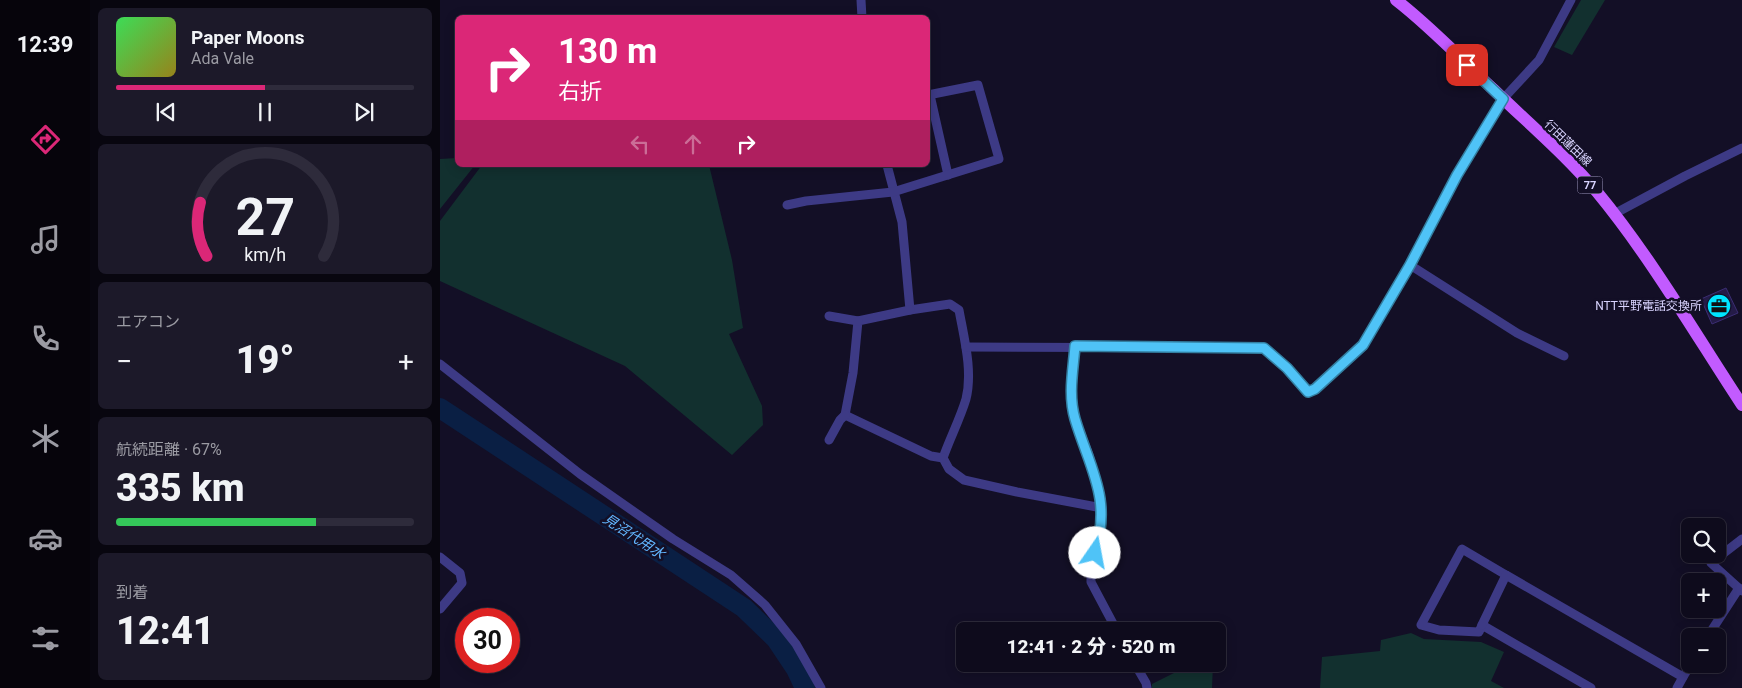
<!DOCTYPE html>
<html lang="ja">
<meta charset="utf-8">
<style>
:root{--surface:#0e0b1c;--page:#1c1929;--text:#f1f3f6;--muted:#9b9ba3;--line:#2e2b3b;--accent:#db2777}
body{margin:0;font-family:Roboto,"Noto Sans JP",sans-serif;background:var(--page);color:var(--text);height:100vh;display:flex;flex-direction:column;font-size:19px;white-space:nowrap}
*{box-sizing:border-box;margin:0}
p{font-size:16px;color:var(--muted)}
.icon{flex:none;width:28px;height:28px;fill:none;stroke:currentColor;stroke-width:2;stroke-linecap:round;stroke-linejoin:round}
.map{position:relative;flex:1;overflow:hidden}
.side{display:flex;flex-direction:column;gap:8px;padding:8px;background:#08060f;width:350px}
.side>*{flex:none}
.guide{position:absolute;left:15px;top:15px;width:475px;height:152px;border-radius:8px;box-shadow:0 2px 12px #0003,0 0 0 1px var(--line);background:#db2777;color:#fff;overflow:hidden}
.fabs{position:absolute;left:1241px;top:518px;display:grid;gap:10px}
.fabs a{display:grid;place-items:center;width:45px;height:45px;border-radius:8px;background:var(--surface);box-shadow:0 2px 12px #0003,0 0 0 1px var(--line);font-size:25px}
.speed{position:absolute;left:15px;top:608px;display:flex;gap:10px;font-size:25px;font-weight:700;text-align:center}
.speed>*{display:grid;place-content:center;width:65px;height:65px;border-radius:50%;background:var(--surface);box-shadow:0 2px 12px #0003,0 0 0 1px var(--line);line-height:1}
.speed .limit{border:8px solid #d22;background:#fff;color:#111}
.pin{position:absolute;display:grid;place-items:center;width:42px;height:42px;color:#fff;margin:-21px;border-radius:10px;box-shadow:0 2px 8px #0006}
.me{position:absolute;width:55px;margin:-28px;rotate:12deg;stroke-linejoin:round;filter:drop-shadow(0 0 4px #0008)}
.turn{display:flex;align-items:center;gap:18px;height:105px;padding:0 20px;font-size:22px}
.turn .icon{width:65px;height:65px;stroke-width:2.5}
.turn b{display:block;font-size:35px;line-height:42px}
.lanes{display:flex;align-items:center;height:48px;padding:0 20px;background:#0003;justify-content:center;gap:25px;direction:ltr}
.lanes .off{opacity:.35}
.big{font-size:38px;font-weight:800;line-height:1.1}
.side .widget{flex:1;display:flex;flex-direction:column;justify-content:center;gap:8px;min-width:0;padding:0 18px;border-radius:8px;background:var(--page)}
.side .dial{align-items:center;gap:0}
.dial svg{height:130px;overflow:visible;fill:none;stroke:var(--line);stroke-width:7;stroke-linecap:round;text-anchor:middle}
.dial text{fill:var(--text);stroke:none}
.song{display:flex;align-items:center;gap:15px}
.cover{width:60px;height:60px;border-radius:8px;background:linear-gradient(135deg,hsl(130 70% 55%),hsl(50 70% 35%))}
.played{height:5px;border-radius:2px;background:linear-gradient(90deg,var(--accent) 50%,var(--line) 50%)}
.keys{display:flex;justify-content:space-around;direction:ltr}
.heat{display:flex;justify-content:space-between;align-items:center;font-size:28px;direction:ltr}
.charge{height:8px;border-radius:4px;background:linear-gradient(90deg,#34c759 67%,var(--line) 0)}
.trip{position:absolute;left:516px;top:622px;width:270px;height:50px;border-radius:8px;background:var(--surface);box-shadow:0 2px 12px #0003,0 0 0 1px var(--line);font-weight:800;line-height:50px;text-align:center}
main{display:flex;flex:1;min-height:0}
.tabs{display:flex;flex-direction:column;width:90px;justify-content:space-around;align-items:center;background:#06040b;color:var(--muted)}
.tabs .icon{width:35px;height:35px}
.tabs .on{color:var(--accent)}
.tabs b{font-size:22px;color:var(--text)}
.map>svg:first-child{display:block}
</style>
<main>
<nav class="tabs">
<b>12:39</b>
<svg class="icon on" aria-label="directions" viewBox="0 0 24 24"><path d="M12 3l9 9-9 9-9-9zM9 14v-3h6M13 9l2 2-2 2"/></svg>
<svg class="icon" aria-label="music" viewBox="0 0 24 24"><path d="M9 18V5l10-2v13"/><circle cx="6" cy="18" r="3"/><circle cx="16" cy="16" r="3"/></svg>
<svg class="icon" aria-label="phone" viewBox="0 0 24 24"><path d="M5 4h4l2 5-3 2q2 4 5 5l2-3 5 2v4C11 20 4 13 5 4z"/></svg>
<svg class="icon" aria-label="climate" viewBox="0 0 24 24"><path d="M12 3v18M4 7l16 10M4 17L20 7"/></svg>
<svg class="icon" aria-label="car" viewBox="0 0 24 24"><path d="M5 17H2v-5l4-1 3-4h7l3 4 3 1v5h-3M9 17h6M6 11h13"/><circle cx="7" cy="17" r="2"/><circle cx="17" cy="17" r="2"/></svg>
<svg class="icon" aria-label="filters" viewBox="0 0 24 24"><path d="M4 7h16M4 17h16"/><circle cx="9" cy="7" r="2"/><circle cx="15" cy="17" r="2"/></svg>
</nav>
<section class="side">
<div class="widget">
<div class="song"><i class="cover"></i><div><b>Paper Moons</b><p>Ada Vale</p></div></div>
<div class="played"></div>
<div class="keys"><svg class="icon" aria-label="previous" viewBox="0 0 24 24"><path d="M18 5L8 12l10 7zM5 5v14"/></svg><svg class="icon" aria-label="pause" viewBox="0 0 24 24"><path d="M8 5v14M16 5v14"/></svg><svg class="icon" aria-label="next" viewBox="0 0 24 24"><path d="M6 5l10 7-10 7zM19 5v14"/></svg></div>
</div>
<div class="widget dial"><svg viewBox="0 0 100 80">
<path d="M14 69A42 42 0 1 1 86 69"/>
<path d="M14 69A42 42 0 0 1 10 36" stroke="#db2777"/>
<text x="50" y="56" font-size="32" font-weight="700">27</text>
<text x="50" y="72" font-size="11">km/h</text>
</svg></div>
<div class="widget"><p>エアコン</p>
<div class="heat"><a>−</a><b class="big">19°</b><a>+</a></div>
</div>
<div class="widget"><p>航続距離 · 67%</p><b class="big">335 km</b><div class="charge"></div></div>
<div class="widget"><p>到着</p><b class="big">12:41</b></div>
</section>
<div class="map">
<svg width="1302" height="688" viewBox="0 0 1302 688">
<rect width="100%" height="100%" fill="#130f26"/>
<g fill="#12302f">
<polygon points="1141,0 1165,0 1132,55 1114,47"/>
<polygon points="17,158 18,165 35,165 0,209 0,159"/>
<polygon points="42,165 269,165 292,260 303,328 289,334 322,406 323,425 292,455 185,366 0,281 0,221"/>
<polygon points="971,633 984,639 1041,642 1064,652 1051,681 1064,688 880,688 882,657 940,651 941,640"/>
<polygon points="752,664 773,664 772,688 712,688 712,684"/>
</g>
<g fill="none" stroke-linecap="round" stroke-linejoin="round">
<polyline stroke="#0a1f44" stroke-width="20" points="0,408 304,608 336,639 356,669 365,688"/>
</g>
<polygon fill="#241b47" stroke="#3b2d73" points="1286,288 1298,313 1272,324 1261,299"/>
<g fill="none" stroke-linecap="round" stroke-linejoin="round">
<g stroke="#3d3a85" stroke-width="9">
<polyline points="421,0 422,18"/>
<polyline points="490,95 508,175"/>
<path d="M 447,165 L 462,222 L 470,310 L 510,304 L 519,310 C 524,338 533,371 526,399 C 520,419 510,438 503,458"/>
<polyline points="347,205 366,201 453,192 559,159 538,85 488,95"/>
<polyline points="1174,214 1245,176 1302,148"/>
<polyline points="970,265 1077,333 1124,356"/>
<polyline points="470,310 418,321 413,373 405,415 491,456 503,458 509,469 524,480 577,492 662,508"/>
<polyline points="389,316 418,321"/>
<polyline points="635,346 631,393 635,418 649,455 657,483 662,508 660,538 651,567 651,582 677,631"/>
<polyline points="526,347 824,348 847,368 868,392 875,389 923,345 970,265 1017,175 1063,99 1099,60 1131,0"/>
<polyline points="0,364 140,474 233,539 291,575 325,605 356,644 381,688"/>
<polyline points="389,440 400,420 405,415"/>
<polyline points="1302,539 1271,563 1302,591"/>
<polyline points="0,557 20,573 22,583 0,609"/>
<polyline points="1066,575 1022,549 981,625 999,630 1039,632 1042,625 1151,688"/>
<polyline points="1042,625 1066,575 1243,677 1251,664"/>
<polyline points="1268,636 1299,588"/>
<polyline points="695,664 706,683 707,688"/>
<polyline points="1237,688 1243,677"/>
</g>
<path stroke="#c25bff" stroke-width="12" d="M 956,0 C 991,27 1022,60 1054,90 C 1088,123 1126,155 1157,192 C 1210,256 1256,335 1302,405"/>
</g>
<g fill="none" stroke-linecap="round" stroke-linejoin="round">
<g stroke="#337fa1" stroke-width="12">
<path id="route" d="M 655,553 C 672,498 650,469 635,419 C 628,395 633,371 635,346 L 824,348 L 847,368 L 868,392 L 875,389 L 923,345 L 970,265 L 1017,175 L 1063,99 L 1027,65"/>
</g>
<use href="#route" stroke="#4fc3f7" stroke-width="9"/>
</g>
<defs>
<g id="office-disc" transform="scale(1.25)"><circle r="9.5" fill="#00e5ff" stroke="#130f26"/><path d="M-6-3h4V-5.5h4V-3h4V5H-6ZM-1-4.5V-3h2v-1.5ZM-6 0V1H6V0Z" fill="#111"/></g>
</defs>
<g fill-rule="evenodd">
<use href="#office-disc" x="1279" y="306"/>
</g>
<g text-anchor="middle" stroke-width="5" stroke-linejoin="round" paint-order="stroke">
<rect fill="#130f26" stroke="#9e99be" stroke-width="1" x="1137.5" y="176.5" width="25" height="17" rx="4"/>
<g font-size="11" font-weight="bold" fill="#d9d4ff">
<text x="1150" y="189">77</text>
</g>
<g font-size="12" fill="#d9d4ff" stroke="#130f26">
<text transform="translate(1128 143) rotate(44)" y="4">行田蓮田線</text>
</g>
<g font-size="12" fill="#d9d4ff" stroke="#130f26" text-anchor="end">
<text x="1262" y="310">NTT平野電話交換所</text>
</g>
<g font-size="14" font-style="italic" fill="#62b6ff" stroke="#130f26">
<text transform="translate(194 536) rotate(33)" y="5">見沼代用水</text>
</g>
</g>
</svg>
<div class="fabs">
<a><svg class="icon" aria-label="search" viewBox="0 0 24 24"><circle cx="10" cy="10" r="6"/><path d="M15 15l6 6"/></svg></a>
<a>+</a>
<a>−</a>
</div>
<div class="speed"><div class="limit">30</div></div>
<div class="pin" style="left:1027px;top:65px;background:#d93025"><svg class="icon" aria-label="arrive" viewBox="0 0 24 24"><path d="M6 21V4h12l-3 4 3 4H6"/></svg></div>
<svg class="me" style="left:655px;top:553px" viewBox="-20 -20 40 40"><circle r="19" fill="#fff"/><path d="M0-13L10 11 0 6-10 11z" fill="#4fc3f7"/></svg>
<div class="trip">12:41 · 2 分 · 520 m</div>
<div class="guide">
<div class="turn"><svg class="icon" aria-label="right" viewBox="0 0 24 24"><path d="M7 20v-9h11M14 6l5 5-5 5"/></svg><div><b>130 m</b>右折</div></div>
<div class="lanes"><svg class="icon off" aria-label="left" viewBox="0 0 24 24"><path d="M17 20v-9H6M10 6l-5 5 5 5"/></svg><svg class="icon off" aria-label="ahead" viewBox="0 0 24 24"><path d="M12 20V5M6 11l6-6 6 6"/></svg><svg class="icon" aria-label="right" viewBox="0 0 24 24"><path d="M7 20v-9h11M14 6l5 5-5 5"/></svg></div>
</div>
</div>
</main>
